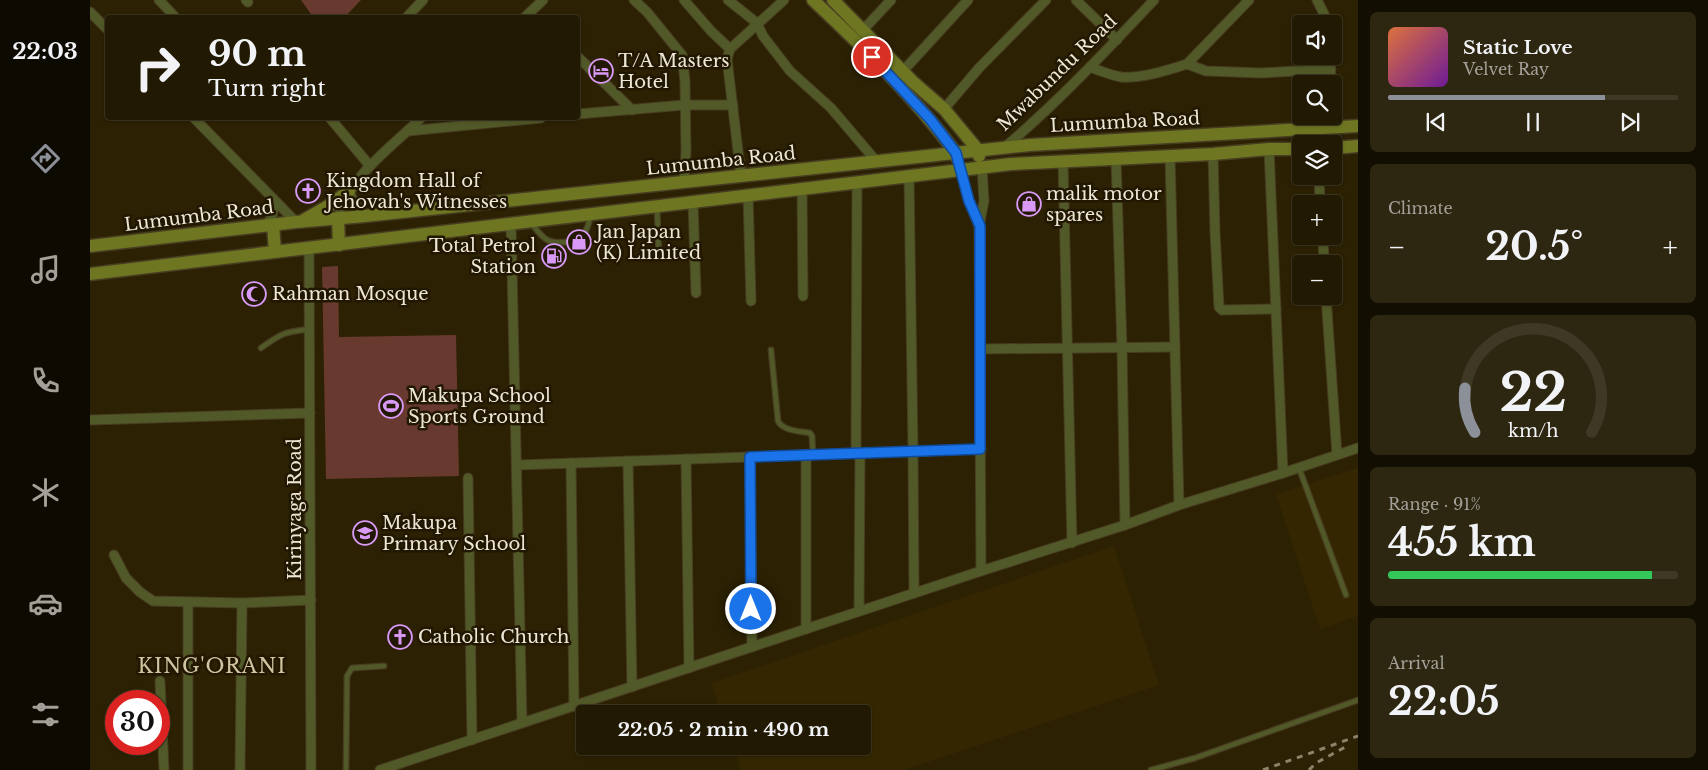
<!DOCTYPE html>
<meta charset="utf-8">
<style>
:root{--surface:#211902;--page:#2d2611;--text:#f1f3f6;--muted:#a2a099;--line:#3e3824;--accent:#8c9099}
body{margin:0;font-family:"Libre Baskerville",serif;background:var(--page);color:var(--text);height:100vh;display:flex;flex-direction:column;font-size:19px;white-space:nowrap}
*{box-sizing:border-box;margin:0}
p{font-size:16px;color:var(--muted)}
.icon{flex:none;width:28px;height:28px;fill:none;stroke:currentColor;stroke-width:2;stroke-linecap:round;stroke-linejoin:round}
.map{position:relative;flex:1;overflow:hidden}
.drawer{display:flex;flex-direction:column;gap:12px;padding:12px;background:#120e01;width:350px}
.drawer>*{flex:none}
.hud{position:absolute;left:15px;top:15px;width:475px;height:105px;border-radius:5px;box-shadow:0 1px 4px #0004,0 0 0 1px var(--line);background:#211902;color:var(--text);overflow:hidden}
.controls{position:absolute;left:1202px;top:15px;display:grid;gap:10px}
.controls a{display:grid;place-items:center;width:50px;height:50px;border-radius:5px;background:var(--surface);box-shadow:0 1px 4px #0004,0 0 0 1px var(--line);font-size:25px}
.speed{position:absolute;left:15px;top:690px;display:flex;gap:10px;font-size:25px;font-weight:700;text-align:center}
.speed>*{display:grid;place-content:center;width:65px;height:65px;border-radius:50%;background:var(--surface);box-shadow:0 1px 4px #0004,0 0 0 1px var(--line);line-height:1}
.speed .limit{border:8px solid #d22;background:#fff;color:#111}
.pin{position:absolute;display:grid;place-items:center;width:42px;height:42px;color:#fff;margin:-21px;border:2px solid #fff;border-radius:50%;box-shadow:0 1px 5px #0007}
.me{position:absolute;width:55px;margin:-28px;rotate:0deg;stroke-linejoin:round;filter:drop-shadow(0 0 4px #0008)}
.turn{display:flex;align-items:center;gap:18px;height:105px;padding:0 20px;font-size:22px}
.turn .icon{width:65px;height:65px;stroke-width:2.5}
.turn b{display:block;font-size:35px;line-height:42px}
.big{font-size:38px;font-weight:700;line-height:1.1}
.drawer .widget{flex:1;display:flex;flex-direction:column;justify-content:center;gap:8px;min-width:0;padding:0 18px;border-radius:8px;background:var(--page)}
.drawer .dial{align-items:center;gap:0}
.dial svg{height:130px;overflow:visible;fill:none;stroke:var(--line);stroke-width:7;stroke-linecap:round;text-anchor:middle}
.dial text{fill:var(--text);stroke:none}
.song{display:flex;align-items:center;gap:15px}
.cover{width:60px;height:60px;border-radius:8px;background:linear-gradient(135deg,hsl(20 70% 55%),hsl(280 70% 35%))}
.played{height:5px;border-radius:2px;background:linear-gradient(90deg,var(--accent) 75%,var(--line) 75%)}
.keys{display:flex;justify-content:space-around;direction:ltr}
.heat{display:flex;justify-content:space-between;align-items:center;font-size:28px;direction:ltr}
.charge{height:8px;border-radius:4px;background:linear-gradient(90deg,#34c759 91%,var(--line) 0)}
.trip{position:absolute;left:486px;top:705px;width:295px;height:50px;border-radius:5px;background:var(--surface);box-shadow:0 1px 4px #0004,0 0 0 1px var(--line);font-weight:700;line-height:50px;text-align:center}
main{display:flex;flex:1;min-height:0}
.menu{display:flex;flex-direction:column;width:90px;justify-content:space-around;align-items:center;background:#0d0a01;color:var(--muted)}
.menu .icon{width:35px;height:35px}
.menu .on{color:var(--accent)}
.menu b{font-size:22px;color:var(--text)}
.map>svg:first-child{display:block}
</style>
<main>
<nav class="menu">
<b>22:03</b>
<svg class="icon on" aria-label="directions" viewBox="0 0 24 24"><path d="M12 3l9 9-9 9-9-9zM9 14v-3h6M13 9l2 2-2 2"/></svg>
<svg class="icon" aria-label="music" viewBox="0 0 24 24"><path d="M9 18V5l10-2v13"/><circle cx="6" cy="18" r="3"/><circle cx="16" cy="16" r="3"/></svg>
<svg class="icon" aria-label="phone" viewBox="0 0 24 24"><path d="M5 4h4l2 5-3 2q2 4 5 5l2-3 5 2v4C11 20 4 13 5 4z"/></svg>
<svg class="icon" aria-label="climate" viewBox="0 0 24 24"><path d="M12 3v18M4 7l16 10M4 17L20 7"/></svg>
<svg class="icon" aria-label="car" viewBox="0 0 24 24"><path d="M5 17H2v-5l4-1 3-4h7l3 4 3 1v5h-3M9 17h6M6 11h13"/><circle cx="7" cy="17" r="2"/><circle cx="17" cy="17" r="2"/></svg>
<svg class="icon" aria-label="filters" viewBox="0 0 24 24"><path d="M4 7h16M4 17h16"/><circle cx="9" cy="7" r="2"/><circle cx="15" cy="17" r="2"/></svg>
</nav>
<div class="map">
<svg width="1268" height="770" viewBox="0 0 1268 770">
<rect width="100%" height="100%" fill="#2c2103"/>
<g fill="#342600">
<polygon points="1268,468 1268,616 1230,629 1186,494"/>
<polygon points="1024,546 1069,685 814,770 651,770 643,746 772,746 772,714 632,714 621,683"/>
</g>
<g fill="#68392e">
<polygon points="211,0 271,0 254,18 237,17 234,15 232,17 223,17"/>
<polygon points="248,266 249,337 366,335 369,476 236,479 232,267"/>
</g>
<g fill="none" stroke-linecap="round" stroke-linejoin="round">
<g stroke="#473d21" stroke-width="7">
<g id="lane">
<polyline points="567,208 569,257"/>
<path d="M 441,223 C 454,239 456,244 477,242 C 482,242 488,241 492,238 C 497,232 499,222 501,215"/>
<path d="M 171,348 C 192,333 194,332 220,329"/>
<path d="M 681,350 L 688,421 C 693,431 709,431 720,433 L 722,436 L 723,455"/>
<polyline points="1209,468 1256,595"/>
<polyline points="256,770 257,676 262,668 294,666"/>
<polyline points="1061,770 1105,758 1268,700"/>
</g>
</g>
<g stroke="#473d21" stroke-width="11">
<g id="street">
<polyline points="69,0 86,18"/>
<polyline points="156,0 158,2"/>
<polyline points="544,0 557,12 592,55 595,81 596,152 594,182"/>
<polyline points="594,0 621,31 640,49"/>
<polyline points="638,0 667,23 673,36 700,71 741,108 787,162"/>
<polyline points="986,0 1027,40"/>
<polyline points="1227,0 1237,20 1237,24"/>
<polyline points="0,12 18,30"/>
<polyline points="316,18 333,0"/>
<polyline points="434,18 453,0"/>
<polyline points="773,30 801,0"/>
<polyline points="1240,56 1241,84"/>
<polyline points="488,57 542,110"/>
<polyline points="1097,64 1116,71 1171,73 1241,69"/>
<path d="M 1000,67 C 1010,71 1020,75 1031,77 C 1049,79 1079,70 1097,64 L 1159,0"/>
<polyline points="813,71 878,0"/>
<polyline points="854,109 889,68 956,0"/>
<polyline points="488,114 594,105 643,105"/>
<polyline points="1243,116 1243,127"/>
<polyline points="104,118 206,222"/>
<polyline points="240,118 280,166"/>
<polyline points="318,131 451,118"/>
<path d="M 915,147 C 968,102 1016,51 1064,0"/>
<polyline points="1179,149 1193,473"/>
<polyline points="1123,154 1125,232 1129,307 1132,310 1186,309"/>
<polyline points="1080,156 1089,505"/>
<polyline points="1026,159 1032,348 1035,525"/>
<polyline points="973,162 982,543"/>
<polyline points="870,170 879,201 889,226"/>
<polyline points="651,176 637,59 640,49 694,0"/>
<polyline points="819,176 823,451 824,593"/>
<polyline points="1229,176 1230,204"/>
<polyline points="712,189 713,296"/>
<polyline points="259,191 262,198 275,216"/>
<polyline points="658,195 661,301"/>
<polyline points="603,202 606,293"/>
<path d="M 248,218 C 261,174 300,149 331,118"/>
<polyline points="421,223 432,723"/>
<polyline points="176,226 182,216 185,202"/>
<polyline points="1233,236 1234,264"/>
<polyline points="219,248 221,770"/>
<polyline points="1236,296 1247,455"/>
<polyline points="890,349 1085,347"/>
<polyline points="0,420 220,413"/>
<polyline points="766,453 767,182"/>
<polyline points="660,457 662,647"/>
<polyline points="596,459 599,668"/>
<polyline points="538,461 542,687"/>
<polyline points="481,463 484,706"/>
<polyline points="427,465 891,449"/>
<polyline points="378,478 382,740"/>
<polyline points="24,555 36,578 50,592 63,601 152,603 221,600"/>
<polyline points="891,571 889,226 894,201 892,168"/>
<polyline points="769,611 770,453"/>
<polyline points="716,629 716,455"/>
<polyline points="70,681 74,770"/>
<polyline points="98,770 98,603"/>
<polyline points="150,770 152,603"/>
<polyline points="290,770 891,571 1035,525 1089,505 1193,473 1268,448"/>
</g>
</g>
<g stroke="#473d21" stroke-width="15">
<g id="secondary">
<path d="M 723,0 C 774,48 824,97 866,153 L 867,158"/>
<polyline points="743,0 823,82 854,109 888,150 889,156"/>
<polyline points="1244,148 1268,146"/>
<polyline points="248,218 249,245"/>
<polyline points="214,220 240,205 259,191"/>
<polyline points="183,225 185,251"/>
<polyline points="0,246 206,222 275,216 940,145 1268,126"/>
<polyline points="0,274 921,164 1123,154 1179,149 1211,149"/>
</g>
</g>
<use href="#lane" stroke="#525928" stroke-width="4.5"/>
<use href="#street" stroke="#525928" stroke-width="9"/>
<use href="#secondary" stroke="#6e7622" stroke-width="12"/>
<g stroke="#8c836b" stroke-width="3" stroke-dasharray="6 6" stroke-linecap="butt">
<polyline points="1173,770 1268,736"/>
<polyline points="1219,770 1226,763 1259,745"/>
</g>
</g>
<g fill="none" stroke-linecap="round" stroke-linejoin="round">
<g stroke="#114b97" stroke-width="12">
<polyline id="route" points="661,609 660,457 890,449 890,226 879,201 866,153 840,119 782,57"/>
</g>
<use href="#route" stroke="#1a73e8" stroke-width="9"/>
</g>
<defs>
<g id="hotel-ring" transform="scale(1.25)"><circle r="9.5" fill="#221700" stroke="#d99af7" stroke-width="1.5"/><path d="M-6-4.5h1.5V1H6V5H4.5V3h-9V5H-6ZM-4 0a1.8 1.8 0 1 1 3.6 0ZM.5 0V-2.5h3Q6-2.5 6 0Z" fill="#d99af7"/></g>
<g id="church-ring" transform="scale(1.25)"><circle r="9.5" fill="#221700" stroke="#d99af7" stroke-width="1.5"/><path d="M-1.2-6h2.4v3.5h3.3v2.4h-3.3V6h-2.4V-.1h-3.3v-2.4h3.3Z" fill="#d99af7"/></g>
<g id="shop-ring" transform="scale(1.25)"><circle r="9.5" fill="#221700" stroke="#d99af7" stroke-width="1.5"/><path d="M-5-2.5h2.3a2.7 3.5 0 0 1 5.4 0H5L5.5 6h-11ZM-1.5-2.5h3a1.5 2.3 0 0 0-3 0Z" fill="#d99af7"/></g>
<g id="fuel-ring" transform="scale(1.25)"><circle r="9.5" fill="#221700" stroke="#d99af7" stroke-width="1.5"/><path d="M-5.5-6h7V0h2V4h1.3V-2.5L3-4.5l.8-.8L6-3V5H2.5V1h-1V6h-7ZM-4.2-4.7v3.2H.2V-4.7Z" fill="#d99af7"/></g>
<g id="mosque-ring" transform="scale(1.25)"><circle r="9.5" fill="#221700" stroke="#d99af7" stroke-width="1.5"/><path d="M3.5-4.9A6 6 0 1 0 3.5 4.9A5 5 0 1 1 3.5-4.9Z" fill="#d99af7"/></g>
<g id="stadium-ring" transform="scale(1.25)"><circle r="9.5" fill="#221700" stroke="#d99af7" stroke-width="1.5"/><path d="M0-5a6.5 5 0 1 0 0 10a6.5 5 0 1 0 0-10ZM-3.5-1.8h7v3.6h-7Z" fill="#d99af7"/></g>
<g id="school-ring" transform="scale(1.25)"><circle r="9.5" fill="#221700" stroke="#d99af7" stroke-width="1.5"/><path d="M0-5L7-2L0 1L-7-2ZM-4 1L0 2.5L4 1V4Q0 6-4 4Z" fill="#d99af7"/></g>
</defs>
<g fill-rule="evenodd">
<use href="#hotel-ring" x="511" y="71"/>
<use href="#church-ring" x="218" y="191"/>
<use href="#shop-ring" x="939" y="204"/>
<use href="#shop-ring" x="489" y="242"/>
<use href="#fuel-ring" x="464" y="256"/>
<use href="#mosque-ring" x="164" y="294"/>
<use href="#stadium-ring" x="301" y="406"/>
<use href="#school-ring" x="275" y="533"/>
<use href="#church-ring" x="310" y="637"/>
</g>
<g text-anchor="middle" stroke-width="5" stroke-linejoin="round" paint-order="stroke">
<g font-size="18" fill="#eee7d6" stroke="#221700" text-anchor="start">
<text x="528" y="67">T/A Masters<tspan x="528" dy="21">Hotel</tspan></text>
<text x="236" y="187">Kingdom Hall of<tspan x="236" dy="21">Jehovah's Witnesses</tspan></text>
<text x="956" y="200">malik motor<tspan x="956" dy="21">spares</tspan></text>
<text x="506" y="238">Jan Japan<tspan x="506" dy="21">(K) Limited</tspan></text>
<text x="446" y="252" text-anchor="end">Total Petrol<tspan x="446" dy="21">Station</tspan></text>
<text x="182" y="300">Rahman Mosque</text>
<text x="318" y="402">Makupa School<tspan x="318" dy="21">Sports Ground</tspan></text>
<text x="292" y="529">Makupa<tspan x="292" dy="21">Primary School</tspan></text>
<text x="328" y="643">Catholic Church</text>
</g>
<g font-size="18" fill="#eee7d6" stroke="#221700">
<text transform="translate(967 73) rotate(-44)" y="6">Mwabundu Road</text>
<text transform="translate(1035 122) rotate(-3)" y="6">Lumumba Road</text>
<text transform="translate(631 161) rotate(-6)" y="6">Lumumba Road</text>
<text transform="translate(109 216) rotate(-7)" y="6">Lumumba Road</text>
<text transform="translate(205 509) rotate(-90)" y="6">Kirinyaga Road</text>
</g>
<g font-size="20" letter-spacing="1" fill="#d1c4a2" stroke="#221700">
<text x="122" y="673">KING'ORANI</text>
</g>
</g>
</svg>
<div class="controls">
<a><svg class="icon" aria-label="sound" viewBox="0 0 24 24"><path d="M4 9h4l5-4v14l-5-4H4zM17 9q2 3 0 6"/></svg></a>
<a><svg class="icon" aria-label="search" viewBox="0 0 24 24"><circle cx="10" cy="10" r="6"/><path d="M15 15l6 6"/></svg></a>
<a><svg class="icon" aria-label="layers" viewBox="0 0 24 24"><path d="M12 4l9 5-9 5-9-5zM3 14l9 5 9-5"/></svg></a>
<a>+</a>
<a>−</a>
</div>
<div class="speed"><div class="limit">30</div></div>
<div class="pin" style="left:782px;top:57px;background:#d93025"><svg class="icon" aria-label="arrive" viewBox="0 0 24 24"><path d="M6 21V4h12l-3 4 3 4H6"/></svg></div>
<svg class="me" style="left:661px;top:609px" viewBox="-20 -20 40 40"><circle r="17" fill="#1a73e8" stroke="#fff" stroke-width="3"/><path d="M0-11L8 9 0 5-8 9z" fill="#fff"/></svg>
<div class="trip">22:05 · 2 min · 490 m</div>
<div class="hud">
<div class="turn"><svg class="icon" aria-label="right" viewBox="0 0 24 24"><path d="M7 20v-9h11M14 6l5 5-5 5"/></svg><div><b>90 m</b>Turn right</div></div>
</div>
</div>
<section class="drawer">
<div class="widget">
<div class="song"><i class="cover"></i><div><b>Static Love</b><p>Velvet Ray</p></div></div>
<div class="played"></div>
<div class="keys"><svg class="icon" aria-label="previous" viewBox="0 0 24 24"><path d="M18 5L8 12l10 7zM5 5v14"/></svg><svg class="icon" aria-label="pause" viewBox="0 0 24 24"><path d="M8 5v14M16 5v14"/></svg><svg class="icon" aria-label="next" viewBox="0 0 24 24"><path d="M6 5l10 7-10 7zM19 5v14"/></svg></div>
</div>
<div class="widget"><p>Climate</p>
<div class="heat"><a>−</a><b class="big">20.5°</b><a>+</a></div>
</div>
<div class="widget dial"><svg viewBox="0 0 100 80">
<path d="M14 69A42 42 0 1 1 86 69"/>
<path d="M14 69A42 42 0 0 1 8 42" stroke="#8c9099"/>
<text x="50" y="56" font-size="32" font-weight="700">22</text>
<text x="50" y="72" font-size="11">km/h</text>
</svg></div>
<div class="widget"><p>Range · 91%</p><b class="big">455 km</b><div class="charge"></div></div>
<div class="widget"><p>Arrival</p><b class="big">22:05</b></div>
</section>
</main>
